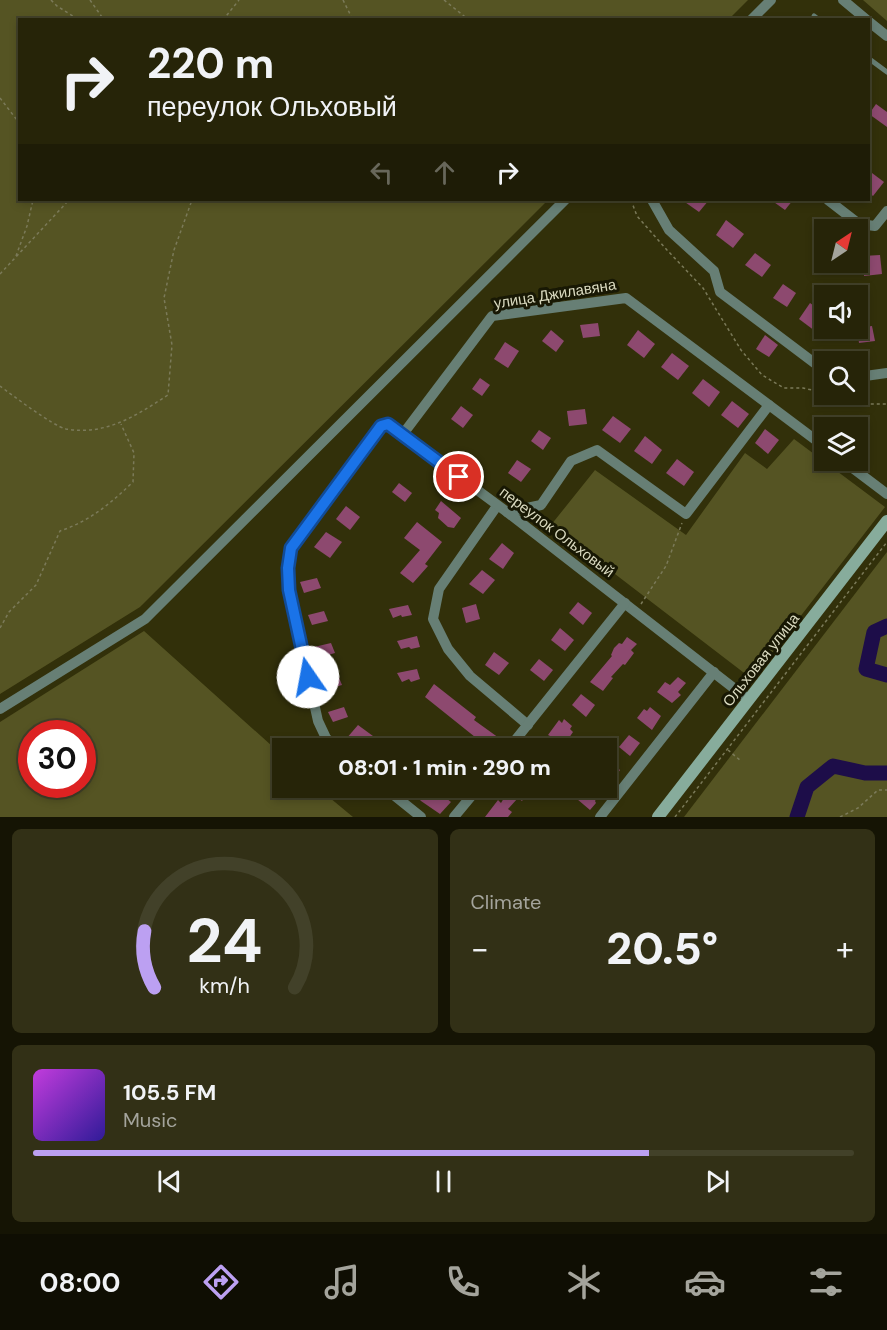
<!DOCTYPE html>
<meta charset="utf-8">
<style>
:root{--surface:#262408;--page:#323016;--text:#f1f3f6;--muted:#a4a49c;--line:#424129;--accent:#bca0f2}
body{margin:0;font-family:"DM Sans",sans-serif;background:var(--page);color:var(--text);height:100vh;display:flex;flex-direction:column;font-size:22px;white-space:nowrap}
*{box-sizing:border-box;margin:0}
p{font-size:20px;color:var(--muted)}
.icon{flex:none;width:33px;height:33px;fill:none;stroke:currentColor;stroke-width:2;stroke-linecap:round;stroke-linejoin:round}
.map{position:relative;height:817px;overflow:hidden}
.side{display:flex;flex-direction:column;gap:12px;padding:12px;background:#151404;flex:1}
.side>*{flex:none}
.top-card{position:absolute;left:18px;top:18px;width:852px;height:183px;border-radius:0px;box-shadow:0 3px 9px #0003,0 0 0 2px var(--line);background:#262408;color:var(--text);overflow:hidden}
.needle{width:39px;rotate:35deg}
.fabs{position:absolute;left:814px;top:219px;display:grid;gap:12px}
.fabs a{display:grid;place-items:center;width:54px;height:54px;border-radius:0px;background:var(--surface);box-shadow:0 3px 9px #0003,0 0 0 2px var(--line);font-size:30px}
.speed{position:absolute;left:18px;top:720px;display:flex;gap:12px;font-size:30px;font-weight:700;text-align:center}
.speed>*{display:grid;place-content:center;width:78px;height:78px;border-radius:50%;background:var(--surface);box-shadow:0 3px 9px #0003,0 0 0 2px var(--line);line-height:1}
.speed .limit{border:9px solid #d22;background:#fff;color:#111}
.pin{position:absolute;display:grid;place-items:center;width:51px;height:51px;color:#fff;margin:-26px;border:3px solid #fff;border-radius:50%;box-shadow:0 2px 6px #0007}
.me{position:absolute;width:66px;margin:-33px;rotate:348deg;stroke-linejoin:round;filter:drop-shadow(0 0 4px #0008)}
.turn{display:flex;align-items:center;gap:21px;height:126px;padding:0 30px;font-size:27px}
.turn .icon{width:78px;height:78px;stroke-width:2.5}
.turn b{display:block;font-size:42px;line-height:51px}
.lanes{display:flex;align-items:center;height:57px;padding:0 30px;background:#0003;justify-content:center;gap:30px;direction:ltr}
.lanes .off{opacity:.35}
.big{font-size:45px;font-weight:800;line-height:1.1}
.side .widget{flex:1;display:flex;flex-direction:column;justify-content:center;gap:9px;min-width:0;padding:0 21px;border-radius:9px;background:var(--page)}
.side .dial{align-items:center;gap:0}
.dial svg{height:156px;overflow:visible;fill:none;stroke:var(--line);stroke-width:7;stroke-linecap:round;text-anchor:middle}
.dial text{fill:var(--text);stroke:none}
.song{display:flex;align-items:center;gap:18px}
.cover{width:72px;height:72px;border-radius:9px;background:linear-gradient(135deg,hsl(290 70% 55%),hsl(250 70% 35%))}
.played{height:6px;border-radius:3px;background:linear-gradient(90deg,var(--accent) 75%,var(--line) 75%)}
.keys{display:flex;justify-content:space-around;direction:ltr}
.heat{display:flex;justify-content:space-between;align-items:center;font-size:33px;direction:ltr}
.side .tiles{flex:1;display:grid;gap:12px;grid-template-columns:1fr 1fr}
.widget:last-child{grid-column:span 2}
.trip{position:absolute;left:272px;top:738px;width:345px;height:60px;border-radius:0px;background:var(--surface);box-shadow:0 3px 9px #0003,0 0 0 2px var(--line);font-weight:800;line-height:60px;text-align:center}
.menu{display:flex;height:96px;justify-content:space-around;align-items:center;background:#0f0e03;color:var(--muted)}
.menu .icon{width:42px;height:42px}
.menu .selected{color:var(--accent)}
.menu b{font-size:27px;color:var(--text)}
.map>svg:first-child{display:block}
</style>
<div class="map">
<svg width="887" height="817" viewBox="0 0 887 817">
<rect width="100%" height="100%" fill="#32300a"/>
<g fill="#555423" fill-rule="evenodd">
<polygon points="0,0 748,0 728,20 20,20 20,200 548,200 140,607 0,694"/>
<polygon points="863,0 887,0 887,21"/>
<polygon points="794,439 885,507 752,679 551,525 595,470 686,535 745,453 767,469"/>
<polygon points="887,552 887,817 684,817"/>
<path d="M 144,631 L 282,755 L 282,788 L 318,788 L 353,817 L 0,817 L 0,722 ZM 32,734 L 82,734 L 82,784 L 32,784 Z"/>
</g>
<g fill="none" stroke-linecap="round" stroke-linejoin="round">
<g stroke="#1d0d49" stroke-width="15">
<polyline points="887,626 874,632 866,669 887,675"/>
<polyline points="797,817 807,787 833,766 865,773 887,773"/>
</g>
</g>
<g fill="#8d496f">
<polygon points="876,104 887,112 887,127 869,114"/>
<polygon points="868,170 884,182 873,196 868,192"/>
<polygon points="682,200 709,200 699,212"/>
<polygon points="771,200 793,200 785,210"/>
<polygon points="726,220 744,234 733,248 716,235"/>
<polygon points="825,220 825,242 815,234"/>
<polygon points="755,253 771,265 762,277 745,265"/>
<polygon points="880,255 882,274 864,276 863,256"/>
<polygon points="783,284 796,293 787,307 773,298"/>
<polygon points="810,303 825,314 825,317 815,331 799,319"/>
<polygon points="598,323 600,336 583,338 580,325"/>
<polygon points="872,326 875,341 859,343 857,328"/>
<polygon points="551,330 564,341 556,352 542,341"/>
<polygon points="638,330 655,344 644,358 627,345"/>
<polygon points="765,335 778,345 769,357 756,349"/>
<polygon points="505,342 519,351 508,368 494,359"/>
<polygon points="672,353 689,366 678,380 661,367"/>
<polygon points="480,378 490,385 482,396 472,389"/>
<polygon points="703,379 720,392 709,407 692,393"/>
<polygon points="732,401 749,414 738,428 721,415"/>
<polygon points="461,406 473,415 463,428 451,419"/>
<polygon points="585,409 587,424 569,426 567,411"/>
<polygon points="613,416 631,429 620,443 602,430"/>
<polygon points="765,429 779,440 768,454 755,443"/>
<polygon points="539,430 551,438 543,450 531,441"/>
<polygon points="645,436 662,450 652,464 634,451"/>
<polygon points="677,459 694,472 684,486 666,473"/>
<polygon points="517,460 531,469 521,482 508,473"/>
<polygon points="399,483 412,493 405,502 392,492"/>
<polygon points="441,501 461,518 454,528 448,527 438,518 439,513 435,510"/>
<polygon points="346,506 360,517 350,530 336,519"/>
<polygon points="417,522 442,542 425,564 428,566 413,583 400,573 420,550 404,538"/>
<polygon points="326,532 342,542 330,558 314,547"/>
<polygon points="502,543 514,553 503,569 489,559"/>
<polygon points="482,570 495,580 483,594 469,584"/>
<polygon points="317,578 321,588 304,593 300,582"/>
<polygon points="578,602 592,613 583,625 569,613"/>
<polygon points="476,604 480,619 466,623 462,608"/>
<polygon points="408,605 412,615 402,617 401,615 393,618 389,609"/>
<polygon points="324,611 328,621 312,625 308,615"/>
<polygon points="560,628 574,640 565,651 551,640"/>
<polygon points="417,636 420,647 411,649 409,647 401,649 397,641"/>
<polygon points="627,637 637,644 631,650 634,653 625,665 623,664 611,677 613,678 603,691 590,682 612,656 611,655 614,648 619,643 622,644"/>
<polygon points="331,643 335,653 318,658 314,647"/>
<polygon points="494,652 509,663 499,675 485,665"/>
<polygon points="539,659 553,670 544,681 530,670"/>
<polygon points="417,669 420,679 411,682 409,679 402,682 397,673"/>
<polygon points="338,675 342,685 325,690 321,679"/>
<polygon points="678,677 686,683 678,692 681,695 672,703 657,692 665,682 670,685"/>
<polygon points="434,684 476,717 474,720 499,738 491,748 487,748 473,739 475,737 425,697"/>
<polygon points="581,694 595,705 586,717 572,705"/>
<polygon points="344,707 348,717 333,722 328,712"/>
<polygon points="650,707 661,716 652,730 637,718 644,709 647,711"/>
<polygon points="564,719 572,726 570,729 573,732 562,748 542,748 550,736 548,735 559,720 562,723"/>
<polygon points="358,725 377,739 385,748 359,748 346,739"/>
<polygon points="629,735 640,743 630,756 619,747"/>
<polygon points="606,759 620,770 611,783 606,779"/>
<polygon points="409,788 433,788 451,802 440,814 421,801"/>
<polygon points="510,788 531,788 522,801 518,798 508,809 512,812 508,817 485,817 498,800 501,803"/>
<polygon points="588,788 598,796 595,801 596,803 590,810 577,799 583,791 585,793"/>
</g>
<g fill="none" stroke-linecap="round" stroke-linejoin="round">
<g stroke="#7b7a59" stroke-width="1.5" stroke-dasharray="3 3" stroke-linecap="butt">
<polyline points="51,0 57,6 79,20"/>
<polyline points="90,0 104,20"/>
<polyline points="343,0 353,20"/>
<polyline points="444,0 469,20"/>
<polyline points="223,20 239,0"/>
<polyline points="0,98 20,124"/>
<polyline points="631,200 637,216 667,250 703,288 741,350 762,375 784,388 803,388 825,393"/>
<polyline points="16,256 27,226 33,200"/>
<polyline points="0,274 69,200"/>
<path d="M 0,386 C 12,395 53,426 66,429 C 106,436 137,415 168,395 L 172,345 L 164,298 L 174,250 L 192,200"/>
<polyline points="830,394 870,404 887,404"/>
<polyline points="641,604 666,566 682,523"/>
<path d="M 0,628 L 9,612 L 36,585 L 60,531 C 90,521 111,503 133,482 L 134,453 L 121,424"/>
<polyline points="728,750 741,761"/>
<polyline points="675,817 887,542"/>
<polyline points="840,817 858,808 878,790 887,790"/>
</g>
<g stroke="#677f75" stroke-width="5">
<polyline points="814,16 819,20"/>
<polyline points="868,58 887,72"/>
</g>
<g stroke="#677f75" stroke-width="10">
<polyline points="843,0 867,20"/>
<polyline points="751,20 771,0"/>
<polyline points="868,21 887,36"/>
<polyline points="652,200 669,230 714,271 720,292 825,371"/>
<polyline points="828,200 859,224 875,226 887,211"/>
<polyline points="858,377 887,373"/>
<polyline points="403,434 492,316 626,298 825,447"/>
<polyline points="842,460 887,494"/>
<polyline points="497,506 439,589 433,619 448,649 470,676 528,725"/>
<polyline points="507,512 541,505 571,461 597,450 686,514 769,405"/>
<polyline points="0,709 145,619 565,200"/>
<polyline points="338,748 326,738 318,721 289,590 288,568 291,548 381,426 388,424 507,512 749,700"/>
<polyline points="509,748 625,603"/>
<polyline points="385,788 421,817"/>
<polyline points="454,817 478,788"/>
<polyline points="600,817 714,672"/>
</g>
<polyline stroke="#87ac9c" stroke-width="12" points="658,817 887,521"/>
</g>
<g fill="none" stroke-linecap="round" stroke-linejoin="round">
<g stroke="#114b97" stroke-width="15">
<polyline id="route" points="308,677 289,590 288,568 291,548 381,426 388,424 459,477"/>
</g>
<use href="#route" stroke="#1a73e8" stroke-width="10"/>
</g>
<g text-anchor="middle" stroke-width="6" stroke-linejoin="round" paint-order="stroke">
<g font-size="15" fill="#dadac0" stroke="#181804">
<text transform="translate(555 294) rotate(-9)" y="5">улица Джилавяна</text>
<text transform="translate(557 532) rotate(37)" y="5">переулок Ольховый</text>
<text transform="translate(761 660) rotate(-52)" y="5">Ольховая улица</text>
</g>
</g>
</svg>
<div class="fabs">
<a><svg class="needle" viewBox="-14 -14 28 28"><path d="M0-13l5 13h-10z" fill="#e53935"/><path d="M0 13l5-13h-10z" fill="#a4a49c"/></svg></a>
<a><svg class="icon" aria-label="sound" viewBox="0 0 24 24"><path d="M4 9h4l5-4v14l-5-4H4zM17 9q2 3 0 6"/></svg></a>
<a><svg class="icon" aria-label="search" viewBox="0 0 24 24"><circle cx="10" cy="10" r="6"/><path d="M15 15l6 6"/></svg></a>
<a><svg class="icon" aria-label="layers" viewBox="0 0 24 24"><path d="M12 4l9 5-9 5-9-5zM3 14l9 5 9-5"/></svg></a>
</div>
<div class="speed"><div class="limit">30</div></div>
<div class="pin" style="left:459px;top:477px;background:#d93025"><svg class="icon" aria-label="arrive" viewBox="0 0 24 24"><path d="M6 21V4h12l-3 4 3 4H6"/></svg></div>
<svg class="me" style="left:308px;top:677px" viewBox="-20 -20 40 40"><circle r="19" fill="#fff"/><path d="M0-13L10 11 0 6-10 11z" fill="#1a73e8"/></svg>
<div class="trip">08:01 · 1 min · 290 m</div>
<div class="top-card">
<div class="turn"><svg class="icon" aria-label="right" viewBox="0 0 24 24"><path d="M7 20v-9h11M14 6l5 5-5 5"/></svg><div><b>220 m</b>переулок Ольховый</div></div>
<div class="lanes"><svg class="icon off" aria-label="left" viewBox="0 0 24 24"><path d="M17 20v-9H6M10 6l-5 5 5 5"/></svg><svg class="icon off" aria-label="ahead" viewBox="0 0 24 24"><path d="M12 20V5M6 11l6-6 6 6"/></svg><svg class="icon" aria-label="right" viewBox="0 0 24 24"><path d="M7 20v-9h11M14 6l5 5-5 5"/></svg></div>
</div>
</div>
<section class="side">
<div class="tiles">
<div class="widget dial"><svg viewBox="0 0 100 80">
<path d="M14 69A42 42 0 1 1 86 69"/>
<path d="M14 69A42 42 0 0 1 9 40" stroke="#bca0f2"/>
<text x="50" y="56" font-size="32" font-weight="700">24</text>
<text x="50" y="72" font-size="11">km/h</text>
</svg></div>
<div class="widget"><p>Climate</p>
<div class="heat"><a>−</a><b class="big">20.5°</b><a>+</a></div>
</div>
<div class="widget">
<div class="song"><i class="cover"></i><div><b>105.5 FM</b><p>Music</p></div></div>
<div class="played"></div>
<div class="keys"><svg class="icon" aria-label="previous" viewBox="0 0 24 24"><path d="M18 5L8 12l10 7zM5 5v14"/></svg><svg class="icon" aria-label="pause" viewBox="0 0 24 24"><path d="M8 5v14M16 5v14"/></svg><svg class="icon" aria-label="next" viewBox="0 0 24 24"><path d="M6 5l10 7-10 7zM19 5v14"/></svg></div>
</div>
</div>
</section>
<nav class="menu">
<b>08:00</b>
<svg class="icon selected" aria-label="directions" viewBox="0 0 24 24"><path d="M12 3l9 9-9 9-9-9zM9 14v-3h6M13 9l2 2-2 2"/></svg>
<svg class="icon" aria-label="music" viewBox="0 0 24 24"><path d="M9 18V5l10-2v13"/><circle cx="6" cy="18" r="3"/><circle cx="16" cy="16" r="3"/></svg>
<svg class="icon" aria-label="phone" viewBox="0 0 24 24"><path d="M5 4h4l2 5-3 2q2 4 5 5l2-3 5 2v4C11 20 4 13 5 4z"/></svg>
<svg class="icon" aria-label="climate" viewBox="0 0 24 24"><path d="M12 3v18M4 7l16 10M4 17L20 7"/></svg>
<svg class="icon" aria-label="car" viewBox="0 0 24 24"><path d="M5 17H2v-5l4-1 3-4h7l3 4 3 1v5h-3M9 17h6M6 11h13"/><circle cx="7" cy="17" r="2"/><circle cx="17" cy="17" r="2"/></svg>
<svg class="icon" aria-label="filters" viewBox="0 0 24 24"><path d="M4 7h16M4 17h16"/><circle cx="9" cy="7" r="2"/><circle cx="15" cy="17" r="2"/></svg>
</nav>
